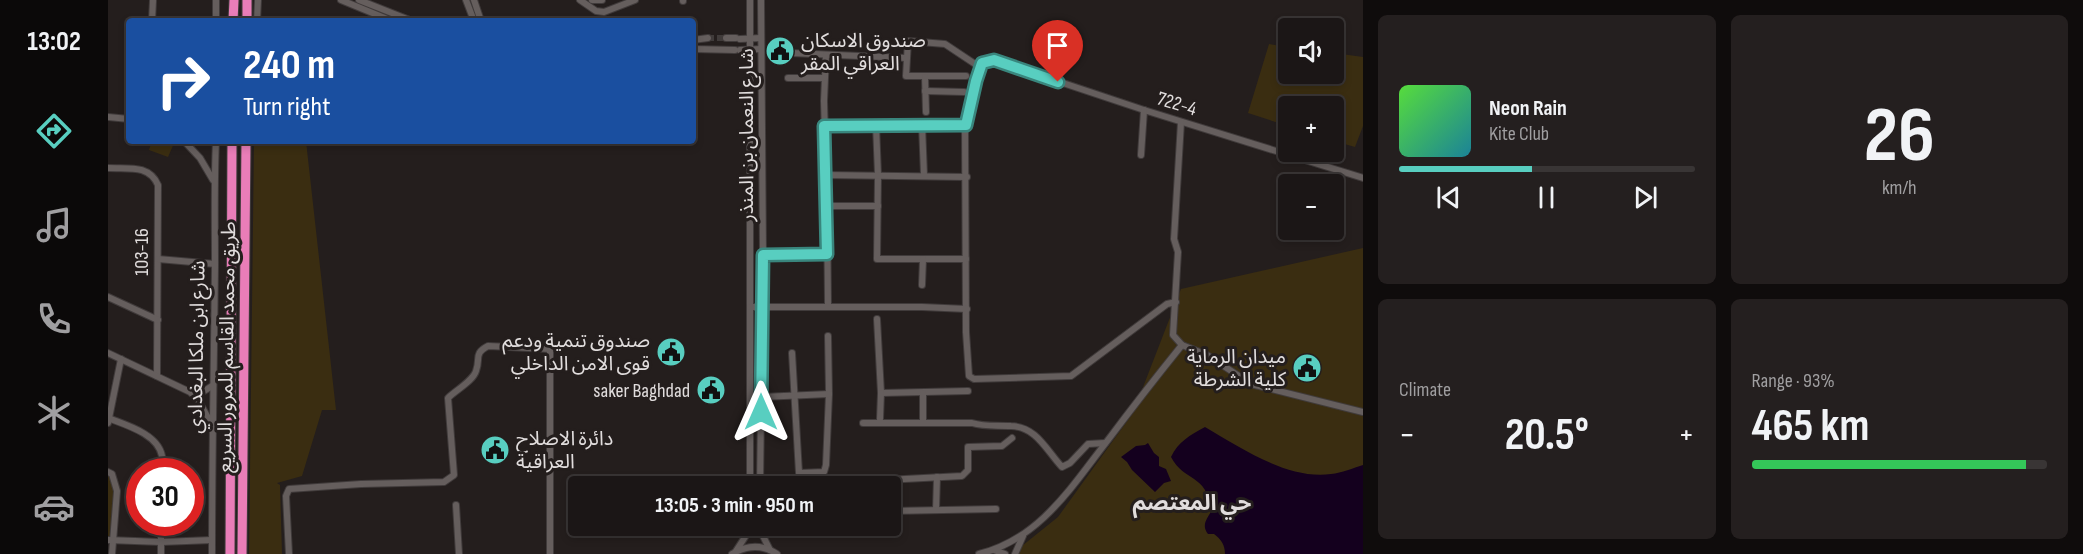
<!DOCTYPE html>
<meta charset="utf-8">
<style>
:root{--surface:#1b1616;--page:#241f1f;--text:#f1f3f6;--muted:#a09fa1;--line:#393535;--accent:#58cec0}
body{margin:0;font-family:"Sofia Sans Condensed","Noto Sans Arabic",sans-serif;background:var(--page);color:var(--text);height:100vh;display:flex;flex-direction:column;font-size:22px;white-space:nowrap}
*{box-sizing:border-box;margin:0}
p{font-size:20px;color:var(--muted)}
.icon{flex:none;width:33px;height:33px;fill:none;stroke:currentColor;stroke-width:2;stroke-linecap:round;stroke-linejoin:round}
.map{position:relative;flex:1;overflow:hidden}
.panel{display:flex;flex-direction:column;gap:15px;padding:15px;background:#0f0c0c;width:720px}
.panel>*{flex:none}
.banner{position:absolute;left:18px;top:18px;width:570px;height:126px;border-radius:6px;box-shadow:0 3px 9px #0003,0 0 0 2px var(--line);background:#1a4fa0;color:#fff;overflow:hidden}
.tools{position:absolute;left:1170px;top:18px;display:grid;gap:12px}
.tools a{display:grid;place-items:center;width:66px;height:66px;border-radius:6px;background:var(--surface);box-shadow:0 3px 9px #0003,0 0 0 2px var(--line);font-size:30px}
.speed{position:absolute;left:18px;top:458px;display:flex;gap:12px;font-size:30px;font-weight:700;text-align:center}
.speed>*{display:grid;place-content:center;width:78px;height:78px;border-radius:50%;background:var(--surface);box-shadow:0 3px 9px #0003,0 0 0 2px var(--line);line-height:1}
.speed .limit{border:9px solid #d22;background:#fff;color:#111}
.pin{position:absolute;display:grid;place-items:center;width:51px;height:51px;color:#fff;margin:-62px -26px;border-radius:50% 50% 50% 0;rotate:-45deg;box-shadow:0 0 6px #0007}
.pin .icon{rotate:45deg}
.me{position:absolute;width:66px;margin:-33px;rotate:0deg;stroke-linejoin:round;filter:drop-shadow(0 0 4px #0008)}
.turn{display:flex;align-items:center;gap:21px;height:126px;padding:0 18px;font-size:27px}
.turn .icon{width:78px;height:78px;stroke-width:2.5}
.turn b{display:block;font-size:42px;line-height:51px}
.big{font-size:45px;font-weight:700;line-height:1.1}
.panel .widget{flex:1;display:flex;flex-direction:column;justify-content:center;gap:9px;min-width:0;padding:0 21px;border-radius:9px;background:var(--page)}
.panel .dial{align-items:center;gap:0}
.dial b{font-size:78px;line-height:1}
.song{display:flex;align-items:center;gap:18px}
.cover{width:72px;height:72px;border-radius:9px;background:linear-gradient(135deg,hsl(110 70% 55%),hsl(190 70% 35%))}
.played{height:6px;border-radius:3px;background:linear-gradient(90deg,var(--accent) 45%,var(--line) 45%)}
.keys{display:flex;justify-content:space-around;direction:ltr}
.heat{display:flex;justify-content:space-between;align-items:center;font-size:33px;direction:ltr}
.charge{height:9px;border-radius:4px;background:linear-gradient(90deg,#34c759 93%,var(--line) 0)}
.panel .tiles{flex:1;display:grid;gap:15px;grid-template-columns:repeat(2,1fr)}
.trip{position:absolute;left:460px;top:476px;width:333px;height:60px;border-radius:6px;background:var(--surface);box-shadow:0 3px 9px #0003,0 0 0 2px var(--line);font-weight:700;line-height:60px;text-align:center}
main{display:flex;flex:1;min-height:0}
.menu{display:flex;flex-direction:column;width:108px;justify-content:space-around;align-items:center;background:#0b0909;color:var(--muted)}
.menu .icon{width:42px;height:42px}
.menu .active{color:var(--accent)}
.menu b{font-size:27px;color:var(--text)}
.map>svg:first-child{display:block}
</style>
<main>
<nav class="menu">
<b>13:02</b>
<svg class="icon active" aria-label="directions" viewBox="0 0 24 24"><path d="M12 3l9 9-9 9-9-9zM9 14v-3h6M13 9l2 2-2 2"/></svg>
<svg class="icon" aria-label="music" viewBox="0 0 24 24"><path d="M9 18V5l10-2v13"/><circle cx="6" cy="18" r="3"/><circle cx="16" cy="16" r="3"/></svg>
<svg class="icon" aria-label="phone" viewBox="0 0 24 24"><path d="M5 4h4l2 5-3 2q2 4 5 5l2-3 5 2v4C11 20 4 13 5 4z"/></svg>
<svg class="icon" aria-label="climate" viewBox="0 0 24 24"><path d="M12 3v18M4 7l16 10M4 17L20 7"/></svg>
<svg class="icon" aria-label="car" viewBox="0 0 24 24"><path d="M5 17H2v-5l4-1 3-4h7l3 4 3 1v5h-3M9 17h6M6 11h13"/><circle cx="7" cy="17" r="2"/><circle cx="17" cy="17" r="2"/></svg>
</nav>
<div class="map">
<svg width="1255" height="554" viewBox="0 0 1255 554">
<rect width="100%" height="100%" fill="#241e1d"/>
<g fill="#3a2d11">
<polygon points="1161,44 1180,47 1180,74 1226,74 1226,53 1255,57 1255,126 1247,147 1226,141 1226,106 1180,106 1180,126 1140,113"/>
<polygon points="44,141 67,141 60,157 41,150"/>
<polygon points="146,141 198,141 228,410 214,410 194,476 169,483 172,485 174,554 141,554"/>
<polygon points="1255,248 1255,554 904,554 950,517 1025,413 1073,289"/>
<polygon points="0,472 8,483 4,540 0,540"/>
</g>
<g fill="#14001e">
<path d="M 1097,427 C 1133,448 1180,480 1223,474 C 1234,473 1245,468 1255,465 L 1255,554 L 1117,554 C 1117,545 1113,539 1106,534 L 1100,534 C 1093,525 1099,519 1104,510 C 1098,473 1076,482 1063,457 C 1070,442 1082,435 1097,427 Z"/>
<polygon points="1040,443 1046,453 1051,457 1051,466 1058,469 1063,481 1056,483 1047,492 1024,470 1019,462 1013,457 1028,446 1037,445"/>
</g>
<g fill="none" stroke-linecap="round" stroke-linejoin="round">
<polyline stroke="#403b3a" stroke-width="6" stroke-dasharray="6 3" stroke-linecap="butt" points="600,38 618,38"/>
<g stroke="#403b3b" stroke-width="8">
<g id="minor">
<polyline points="108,0 108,21"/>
<polyline points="233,0 284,21"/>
<polyline points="251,0 304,21"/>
<polyline points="358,0 366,21"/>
<polyline points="366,0 373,21"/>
<polyline points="472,0 488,11 496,12 527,0"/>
<polyline points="484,0 494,0"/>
<polyline points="575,0 575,1"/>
<polyline points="642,0 642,486"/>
<polyline points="44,21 45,0"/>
<polyline points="149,21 150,0"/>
<polyline points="618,38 628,38"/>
<polyline points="632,39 653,38"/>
<polyline points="585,40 600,38"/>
<polyline points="585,49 627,50"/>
<polyline points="632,50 653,49"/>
<polyline points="683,53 798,58"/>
<polyline points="718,55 716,101 719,206 720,306"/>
<polyline points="874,63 868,81 857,125 858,332 861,376 866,379 963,376 1059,304 1068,302"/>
<polyline points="858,76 798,76 800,41 837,44 867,64 886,60 1036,110 1255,178"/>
<polyline points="817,77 818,112"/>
<polyline points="680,78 716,78"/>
<polyline points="817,91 856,92"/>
<polyline points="0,117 21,119"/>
<polyline points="1073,122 1066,239 1070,252 1065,335 1074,345"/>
<polyline points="768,125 770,175 769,259 858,259"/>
<polyline points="814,125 816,175"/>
<polyline points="716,126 857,125"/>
<polyline points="76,141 92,158 105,180"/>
<polyline points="1033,155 1036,110"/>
<path d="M 0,168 C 20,169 41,164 50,185 L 49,376"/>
<polyline points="718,175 859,177"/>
<polyline points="719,206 770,206"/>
<polyline points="655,255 719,254"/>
<polyline points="50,259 107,264"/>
<polyline points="814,285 815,259"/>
<polyline points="0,297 50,320"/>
<polyline points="642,307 814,307 859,309"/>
<polyline points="769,319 773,393 860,391"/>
<polyline points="442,346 442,554"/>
<polyline points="0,353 82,392 90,400 103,423"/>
<polyline points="684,353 691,473 716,472 718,465 721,394 720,336"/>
<polyline points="83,392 93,393 104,386"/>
<polyline points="815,393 815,422"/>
<polyline points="653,397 721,394"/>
<path d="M 0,418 C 18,425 50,434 54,456 C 54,461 54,466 54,471"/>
<polyline points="772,419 773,393"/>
<polyline points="0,423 13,359"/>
<path d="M 755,423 L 864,423 C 877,427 889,425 903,426 C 929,427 938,450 954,467 L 962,463 L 980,444 L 997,443"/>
<polyline points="0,472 4,474 9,491 4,554"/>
<polyline points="652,486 655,255 653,0"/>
<polyline points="702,486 720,483 854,476 860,470 860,447 894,446 904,438"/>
<polyline points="348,505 351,554"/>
<polyline points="828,510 829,477"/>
<polyline points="783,511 888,509"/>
<polyline points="653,525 655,536 662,550"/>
<polyline points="0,540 53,542 104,540"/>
<polyline points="886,550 897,554"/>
<polyline points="628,551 637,537 641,525"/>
<polyline points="53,554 53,522"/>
<path d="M 104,554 C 104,458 106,361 107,265 C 107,223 106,182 108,141"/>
<path d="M 181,554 L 178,496 L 181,489 L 253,484 L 336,482 L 346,475 L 340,398 C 348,390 365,381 368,371 C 373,358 365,354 380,346 L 442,349"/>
<path d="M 624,554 C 639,545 654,544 669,554"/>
<path d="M 871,554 C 932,539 964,486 1000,440 C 1024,408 1049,376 1074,345 L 1099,355 L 1143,384 L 1255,412"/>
<polyline points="907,554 915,536"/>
</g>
</g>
<g stroke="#403b3b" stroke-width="11">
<g id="highway">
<polyline points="125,21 126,0"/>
<polyline points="139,21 139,0"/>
<polyline points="122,554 124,141"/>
<polyline points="134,554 138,141"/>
</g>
</g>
<use href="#minor" stroke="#655e5d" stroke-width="6"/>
<use href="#highway" stroke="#e97db8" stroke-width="9"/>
</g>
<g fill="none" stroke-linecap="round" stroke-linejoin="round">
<g stroke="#39867d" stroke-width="15">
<polyline id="route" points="653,412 655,255 719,254 716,126 858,125 868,81 874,63 886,60 950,82"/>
</g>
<use href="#route" stroke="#58cec0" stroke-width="10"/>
</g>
<defs>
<g id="civic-disc" transform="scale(1.5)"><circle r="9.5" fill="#58cec0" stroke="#241e1d"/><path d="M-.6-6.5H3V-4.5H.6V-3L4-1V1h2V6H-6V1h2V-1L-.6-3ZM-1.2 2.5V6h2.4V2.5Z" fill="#111"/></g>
</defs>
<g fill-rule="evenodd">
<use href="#civic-disc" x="672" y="51"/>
<use href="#civic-disc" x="563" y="352"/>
<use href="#civic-disc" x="1199" y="368"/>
<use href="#civic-disc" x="603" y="390"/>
<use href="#civic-disc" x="387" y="450"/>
</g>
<g text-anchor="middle" stroke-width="6" stroke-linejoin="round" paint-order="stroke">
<g font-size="20" fill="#e1dddd" stroke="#241e1d" text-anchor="end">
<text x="693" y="47" text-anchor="start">صندوق الاسكان<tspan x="693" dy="23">العراقي المقر</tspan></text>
<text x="542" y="347">صندوق تنمية ودعم<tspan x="542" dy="23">قوى الامن الداخلي</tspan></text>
<text x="1178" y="363">ميدان الرماية<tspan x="1178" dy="23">كلية الشرطة</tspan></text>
<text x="582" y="397">saker Baghdad</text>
<text x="408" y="445" text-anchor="start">دائرة الاصلاح<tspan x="408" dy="23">العراقية</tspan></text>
</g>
<g font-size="20" fill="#e1dddd" stroke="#241e1d">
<text transform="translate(1069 103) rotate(17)" y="7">722-4</text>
<text transform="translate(638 135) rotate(-90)" y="7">شارع النعمان بن المنذر</text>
<text transform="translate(33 252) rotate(-90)" y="7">103-16</text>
<text transform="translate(88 347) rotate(-89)" y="7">شارع ابن ملكا البغدادي</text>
<text transform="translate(118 347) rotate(-89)" y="7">طريق محمد القاسم للمرور السريع</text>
</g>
<g font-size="22" font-weight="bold" fill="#e1dddd" stroke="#241e1d">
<text x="1084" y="510">حي المعتصم</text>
</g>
</g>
</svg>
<div class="tools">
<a><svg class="icon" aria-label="sound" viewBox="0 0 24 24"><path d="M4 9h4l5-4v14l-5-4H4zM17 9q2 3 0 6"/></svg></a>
<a>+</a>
<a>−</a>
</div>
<div class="speed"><div class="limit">30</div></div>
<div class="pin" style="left:950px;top:82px;background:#d93025"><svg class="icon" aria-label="arrive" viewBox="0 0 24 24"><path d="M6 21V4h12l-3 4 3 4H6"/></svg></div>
<svg class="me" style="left:653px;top:412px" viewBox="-20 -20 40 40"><path d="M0-17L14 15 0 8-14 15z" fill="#58cec0" stroke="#fff" stroke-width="4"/></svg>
<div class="trip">13:05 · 3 min · 950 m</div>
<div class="banner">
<div class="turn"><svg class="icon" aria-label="right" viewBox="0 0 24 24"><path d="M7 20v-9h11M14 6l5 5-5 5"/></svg><div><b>240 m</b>Turn right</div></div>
</div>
</div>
<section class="panel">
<div class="tiles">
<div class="widget">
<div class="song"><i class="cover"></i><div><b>Neon Rain</b><p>Kite Club</p></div></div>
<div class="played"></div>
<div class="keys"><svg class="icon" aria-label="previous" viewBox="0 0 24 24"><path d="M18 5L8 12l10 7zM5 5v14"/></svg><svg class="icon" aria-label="pause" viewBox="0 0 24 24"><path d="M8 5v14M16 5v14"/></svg><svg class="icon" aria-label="next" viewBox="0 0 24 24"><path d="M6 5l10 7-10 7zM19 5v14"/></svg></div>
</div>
<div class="widget dial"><b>26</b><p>km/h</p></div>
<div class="widget"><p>Climate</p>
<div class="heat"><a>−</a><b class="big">20.5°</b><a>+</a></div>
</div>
<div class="widget"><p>Range · 93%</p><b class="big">465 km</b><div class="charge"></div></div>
</div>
</section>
</main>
